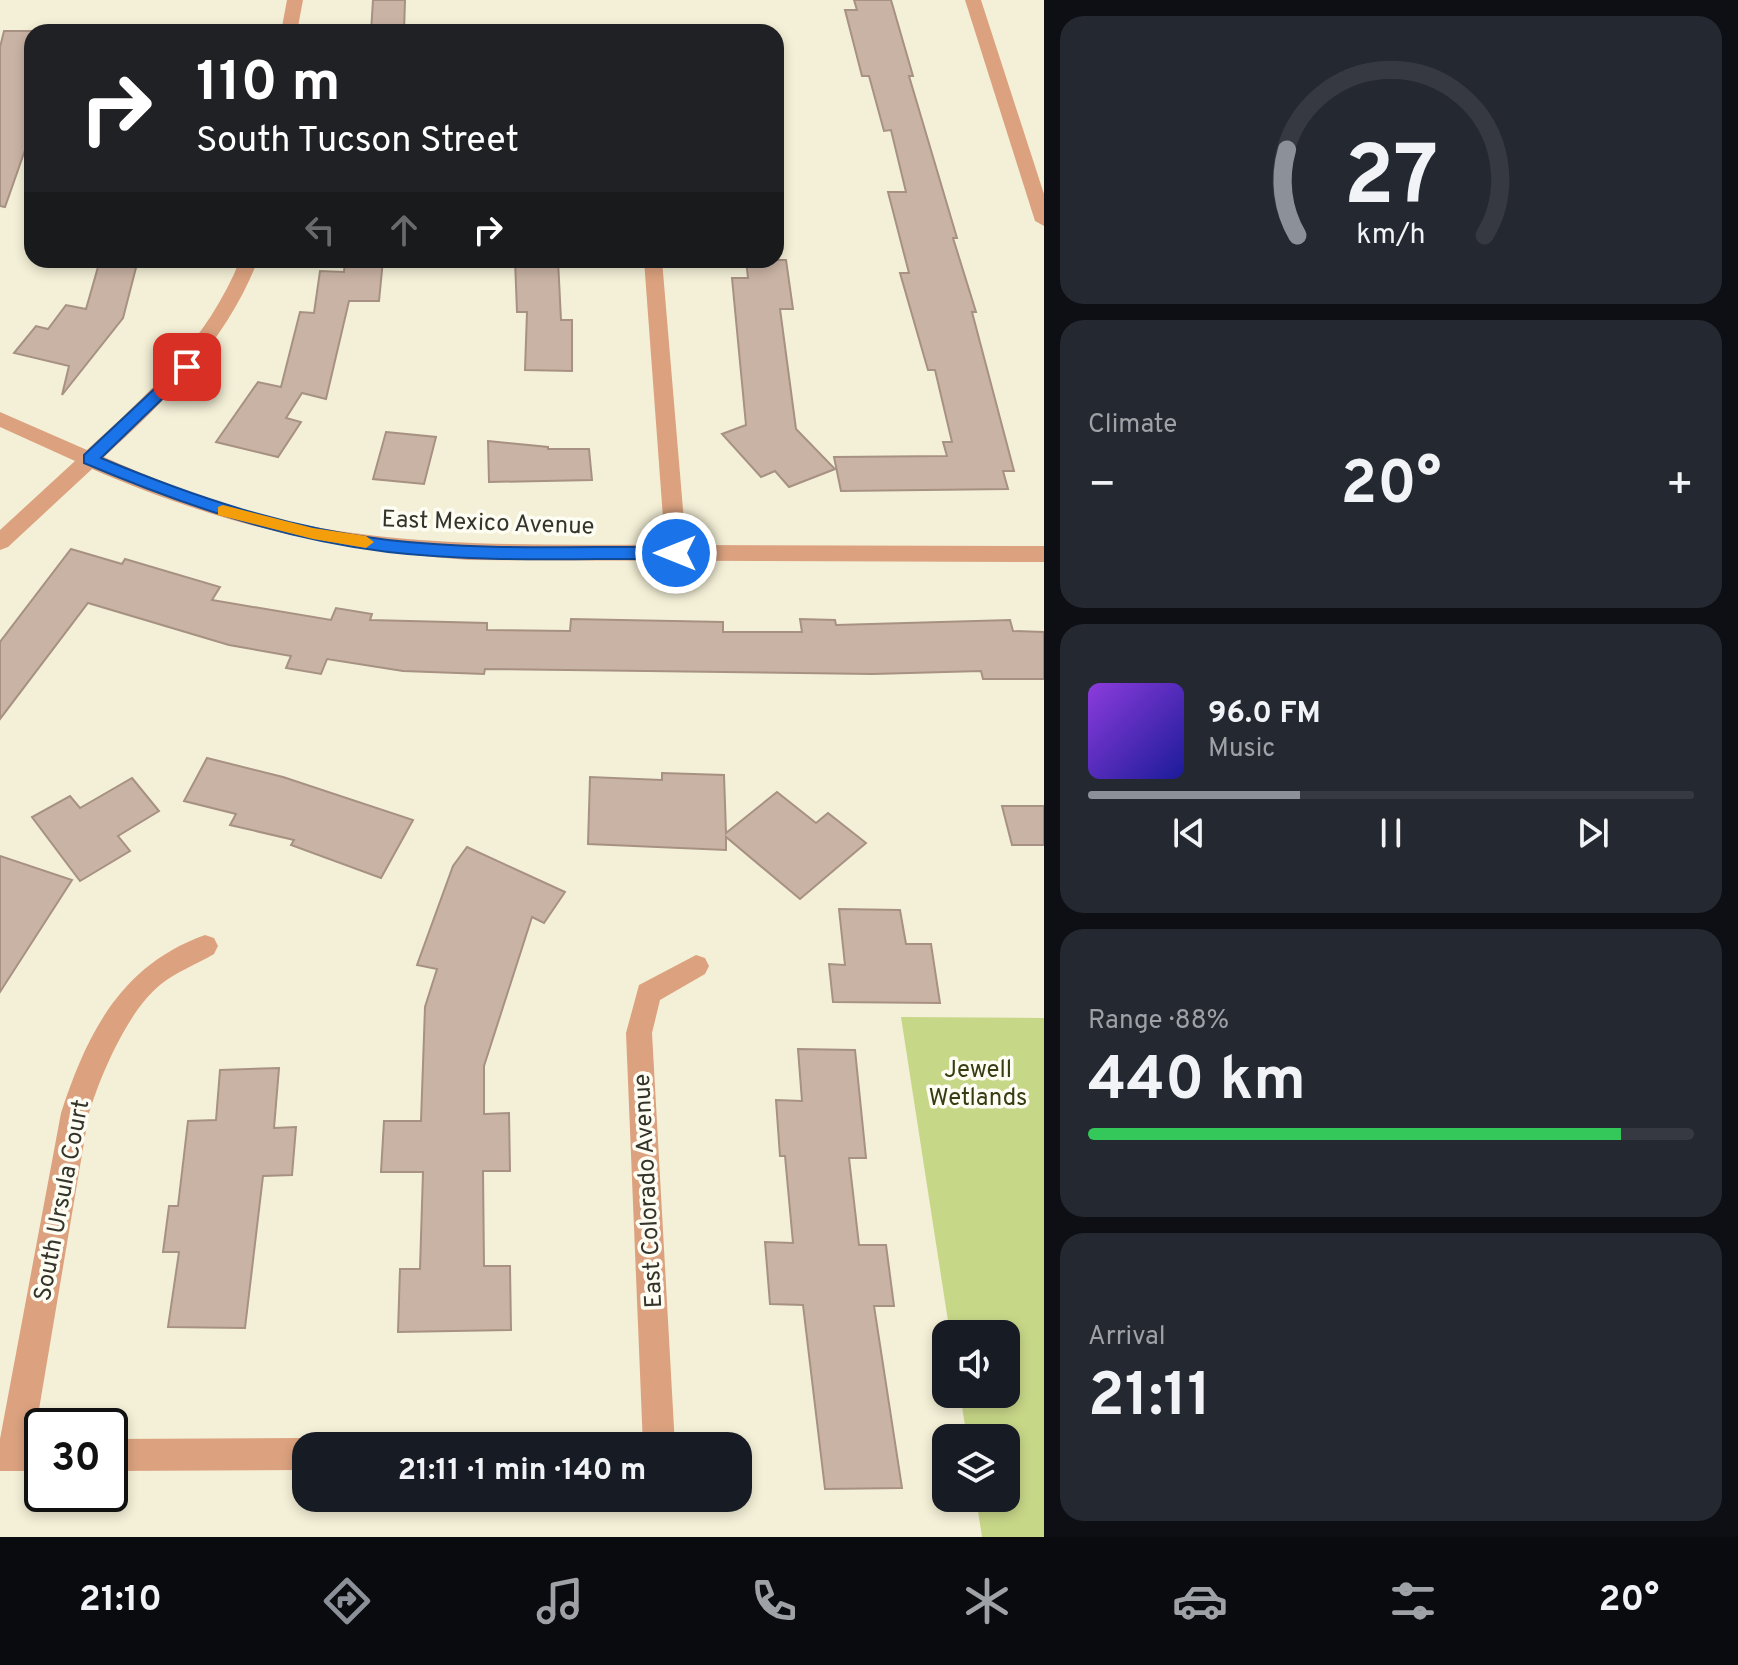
<!DOCTYPE html>
<meta charset="utf-8">
<style>
:root{--surface:#171b24;--page:#242831;--text:#f1f3f6;--muted:#9ea1a6;--line:#363941;--accent:#8c9099}
body{margin:0;font-family:Overpass,sans-serif;background:var(--page);color:var(--text);height:100vh;display:flex;flex-direction:column;font-size:30px;white-space:nowrap}
*{box-sizing:border-box;margin:0}
p{font-size:26px;color:var(--muted)}
.icon{flex:none;width:44px;height:44px;fill:none;stroke:currentColor;stroke-width:2;stroke-linecap:round;stroke-linejoin:round}
.map{position:relative;flex:1;overflow:hidden}
.details{display:flex;flex-direction:column;gap:16px;padding:16px;background:#0d0f14;width:694px}
.details>*{flex:none}
.hud{position:absolute;left:24px;top:24px;width:760px;height:244px;border-radius:24px;box-shadow:0 4px 12px #0003;background:#202124;color:#fff;overflow:hidden}
.buttons{position:absolute;left:932px;top:1320px;display:grid;gap:16px}
.buttons a{display:grid;place-items:center;width:88px;height:88px;border-radius:16px;background:var(--surface);box-shadow:0 4px 12px #0003;font-size:40px}
.speed{position:absolute;left:24px;top:1408px;display:flex;gap:16px;font-size:40px;font-weight:700;text-align:center}
.speed>*{display:grid;place-content:center;width:104px;height:104px;border-radius:50%;background:var(--surface);box-shadow:0 4px 12px #0003;line-height:1}
.speed .limit{border:4px solid #111;border-radius:12px;background:#fff;color:#111}
.pin{position:absolute;display:grid;place-items:center;width:68px;height:68px;color:#fff;margin:-34px;border-radius:16px;box-shadow:0 4px 12px #0006}
.me{position:absolute;width:88px;margin:-44px;rotate:270deg;stroke-linejoin:round;filter:drop-shadow(0 0 6px #0008)}
.turn{display:flex;align-items:center;gap:28px;height:168px;padding:0 40px;font-size:36px}
.turn .icon{width:104px;height:104px;stroke-width:2.5}
.turn b{display:block;font-size:56px;line-height:68px}
.lanes{display:flex;align-items:center;height:76px;padding:0 40px;background:#0003;justify-content:center;gap:40px;direction:ltr}
.lanes .off{opacity:.35}
.big{font-size:60px;font-weight:700;line-height:1.1}
.details .card{flex:1;display:flex;flex-direction:column;justify-content:center;gap:12px;min-width:0;padding:0 28px;border-radius:24px;background:var(--page)}
.details .dial{align-items:center;gap:0}
.dial svg{height:208px;overflow:visible;fill:none;stroke:var(--line);stroke-width:7;stroke-linecap:round;text-anchor:middle}
.dial text{fill:var(--text);stroke:none}
.song{display:flex;align-items:center;gap:24px}
.cover{width:96px;height:96px;border-radius:12px;background:linear-gradient(135deg,hsl(270 70% 55%),hsl(240 70% 35%))}
.played{height:8px;border-radius:4px;background:linear-gradient(90deg,var(--accent) 35%,var(--line) 35%)}
.keys{display:flex;justify-content:space-around;direction:ltr}
.heat{display:flex;justify-content:space-between;align-items:center;font-size:44px;direction:ltr}
.charge{height:12px;border-radius:6px;background:linear-gradient(90deg,#34c759 88%,var(--line) 0)}
.trip{position:absolute;left:292px;top:1432px;width:460px;height:80px;border-radius:24px;background:var(--surface);box-shadow:0 4px 12px #0003;font-weight:700;line-height:80px;text-align:center}
.tabs{display:flex;height:128px;justify-content:space-around;align-items:center;background:#090b0e;color:var(--muted)}
.tabs .icon{width:56px;height:56px}
.tabs .on{color:var(--accent)}
.tabs b{font-size:36px;color:var(--text)}
main{display:flex;flex:1;min-height:0}
.map>svg:first-child{display:block}
</style>
<main>
<div class="map">
<svg width="1044" height="1537" viewBox="0 0 1044 1537">
<rect width="100%" height="100%" fill="#f4f0d7"/>
<polygon fill="#c7d788" points="901,1017 1044,1018 1044,1537 982,1537 976,1498 1006,1498 1006,1438 967,1438 960,1394 1006,1394 1006,1334 950,1334"/>
<g fill="#c9b3a4" stroke="#a69182" stroke-width="2">
<polygon points="373,0 405,0 404,32 371,32"/>
<polygon points="854,0 891,0 913,76 909,76 957,238 953,238 976,312 972,312 1014,471 1003,471 1008,489 841,491 834,457 947,456 943,442 952,442 935,370 928,370 900,273 909,273 888,192 906,192 891,130 884,131 869,76 862,76 845,10 857,10"/>
<polygon points="4,31 32,31 32,130 5,207 0,206 0,47"/>
<polygon points="100,260 138,260 123,318 62,395 69,366 14,353 36,326 48,329 66,305 86,309"/>
<polygon points="345,260 383,260 379,301 349,301 326,399 302,393 286,418 301,422 278,457 216,442 258,382 281,387 300,312 314,313 320,271 344,272"/>
<polygon points="515,260 558,260 561,320 572,320 572,371 525,370 527,312 517,312"/>
<polygon points="746,260 786,260 793,309 780,309 796,429 835,469 789,487 775,471 761,477 722,434 746,425 732,278 748,278"/>
<polygon points="386,432 436,437 424,484 373,479"/>
<polygon points="488,441 548,447 548,449 589,449 592,480 489,482"/>
<polygon points="71,549 122,564 125,559 220,587 212,600 331,620 336,608 372,614 370,620 487,623 487,630 570,631 571,619 723,622 723,632 802,632 800,619 835,620 836,625 1010,620 1013,631 1044,632 1044,679 983,679 981,671 873,674 485,669 484,674 403,671 327,659 321,674 286,668 291,656 229,645 88,603 0,719 0,642"/>
<polygon points="207,758 283,777 413,820 381,878 291,845 294,840 230,825 236,814 184,801"/>
<polygon points="662,773 724,775 726,833 777,792 816,823 828,813 866,843 800,899 726,837 726,850 588,844 590,777 662,780"/>
<polygon points="132,778 159,811 118,836 130,851 80,881 32,817 70,796 80,808"/>
<polygon points="1002,806 1044,806 1044,845 1012,845"/>
<polygon points="467,847 565,892 544,923 532,917 484,1066 484,1114 509,1113 510,1171 483,1171 484,1266 510,1266 511,1330 398,1332 400,1269 420,1269 423,1172 381,1172 384,1121 421,1121 425,1007 437,969 417,965 453,866"/>
<polygon points="0,856 72,880 0,992"/>
<polygon points="839,909 900,910 906,944 931,944 940,1003 833,1002 829,964 845,965"/>
<polygon points="798,1049 855,1050 866,1158 849,1158 859,1245 886,1245 894,1306 874,1306 902,1488 825,1489 803,1305 770,1304 765,1242 793,1243 785,1156 780,1156 776,1100 802,1101"/>
<polygon points="279,1068 274,1128 296,1127 292,1175 263,1176 245,1328 168,1327 179,1252 163,1252 169,1206 178,1206 188,1121 216,1120 220,1070"/>
</g>
<g fill="none" stroke-linecap="round" stroke-linejoin="round">
<g fill="#dca27f" fill-rule="evenodd">
<polygon points="287,0 303,0 297,32 281,32"/>
<path d="M 240,260 L 258,260 C 226,342 167,399 104,457 C 156,480 209,501 264,516 C 395,549 530,544 665,545 L 644,260 L 662,260 L 686,545 L 1044,546 L 1044,562 L 468,560 C 330,550 219,524 92,469 L 8,547 L 0,550 L 0,530 L 75,461 L 0,427 L 0,412 L 87,450 C 149,393 208,340 240,260 Z"/>
<path d="M 205,935 L 214,938 L 218,946 L 214,954 C 197,964 176,972 160,985 C 128,1011 101,1074 89,1113 L 34,1439 L 42,1439 L 42,1471 L 0,1471 L 0,1439 L 61,1113 C 87,1033 121,965 205,935 Z"/>
<polygon points="696,955 705,958 709,966 705,974 660,1000 652,1033 675,1446 643,1446 626,1033 639,985"/>
<polygon points="306,1438 319,1446 306,1446 306,1470 110,1471 110,1439"/>
</g>
<polygon fill="#dca27f" fill-rule="evenodd" points="965,0 981,0 1044,194 1044,226 1035,221"/>
</g>
<path fill="#1a73e8" stroke="#114b97" stroke-width="2" d="M 187,362 L 194,367 L 192,370 L 101,458 C 194,497 287,528 388,540 C 483,551 580,546 676,547 L 684,553 L 676,559 C 581,558 483,563 388,552 C 282,539 183,505 84,463 L 84,455 L 182,363 Z"/>
<polygon fill="#f59e0b" points="223,505 313,528 366,536 374,542 366,548 313,539 218,515 218,507"/>
<g text-anchor="middle" stroke-width="7" stroke-linejoin="round" paint-order="stroke">
<g font-size="24" fill="#35342a" stroke="#fefdf3">
<text transform="translate(488 522) rotate(2)" y="8">East Mexico Avenue</text>
<text transform="translate(647 1191) rotate(-93)" y="8">East Colorado Avenue</text>
<text transform="translate(61 1200) rotate(-79)" y="8">South Ursula Court</text>
</g>
<g font-size="24" fill="#363d13" stroke="#fefdf3">
<text x="978" y="1077">Jewell<tspan x="978" dy="28">Wetlands</tspan></text>
</g>
</g>
</svg>
<div class="buttons">
<a><svg class="icon" aria-label="sound" viewBox="0 0 24 24"><path d="M4 9h4l5-4v14l-5-4H4zM17 9q2 3 0 6"/></svg></a>
<a><svg class="icon" aria-label="layers" viewBox="0 0 24 24"><path d="M12 4l9 5-9 5-9-5zM3 14l9 5 9-5"/></svg></a>
</div>
<div class="speed"><div class="limit">30</div></div>
<div class="pin" style="left:187px;top:367px;background:#d93025"><svg class="icon" aria-label="arrive" viewBox="0 0 24 24"><path d="M6 21V4h12l-3 4 3 4H6"/></svg></div>
<svg class="me" style="left:676px;top:553px" viewBox="-20 -20 40 40"><circle r="17" fill="#1a73e8" stroke="#fff" stroke-width="3"/><path d="M0-11L8 9 0 5-8 9z" fill="#fff"/></svg>
<div class="trip">21:11 · 1 min · 140 m</div>
<div class="hud">
<div class="turn"><svg class="icon" aria-label="right" viewBox="0 0 24 24"><path d="M7 20v-9h11M14 6l5 5-5 5"/></svg><div><b>110 m</b>South Tucson Street</div></div>
<div class="lanes"><svg class="icon off" aria-label="left" viewBox="0 0 24 24"><path d="M17 20v-9H6M10 6l-5 5 5 5"/></svg><svg class="icon off" aria-label="ahead" viewBox="0 0 24 24"><path d="M12 20V5M6 11l6-6 6 6"/></svg><svg class="icon" aria-label="right" viewBox="0 0 24 24"><path d="M7 20v-9h11M14 6l5 5-5 5"/></svg></div>
</div>
</div>
<section class="details">
<div class="card dial"><svg viewBox="0 0 100 80">
<path d="M14 69A42 42 0 1 1 86 69"/>
<path d="M14 69A42 42 0 0 1 10 36" stroke="#8c9099"/>
<text x="50" y="56" font-size="32" font-weight="700">27</text>
<text x="50" y="72" font-size="11">km/h</text>
</svg></div>
<div class="card"><p>Climate</p>
<div class="heat"><a>−</a><b class="big">20°</b><a>+</a></div>
</div>
<div class="card">
<div class="song"><i class="cover"></i><div><b>96.0 FM</b><p>Music</p></div></div>
<div class="played"></div>
<div class="keys"><svg class="icon" aria-label="previous" viewBox="0 0 24 24"><path d="M18 5L8 12l10 7zM5 5v14"/></svg><svg class="icon" aria-label="pause" viewBox="0 0 24 24"><path d="M8 5v14M16 5v14"/></svg><svg class="icon" aria-label="next" viewBox="0 0 24 24"><path d="M6 5l10 7-10 7zM19 5v14"/></svg></div>
</div>
<div class="card"><p>Range · 88%</p><b class="big">440 km</b><div class="charge"></div></div>
<div class="card"><p>Arrival</p><b class="big">21:11</b></div>
</section>
</main>
<nav class="tabs">
<b>21:10</b>
<svg class="icon on" aria-label="directions" viewBox="0 0 24 24"><path d="M12 3l9 9-9 9-9-9zM9 14v-3h6M13 9l2 2-2 2"/></svg>
<svg class="icon" aria-label="music" viewBox="0 0 24 24"><path d="M9 18V5l10-2v13"/><circle cx="6" cy="18" r="3"/><circle cx="16" cy="16" r="3"/></svg>
<svg class="icon" aria-label="phone" viewBox="0 0 24 24"><path d="M5 4h4l2 5-3 2q2 4 5 5l2-3 5 2v4C11 20 4 13 5 4z"/></svg>
<svg class="icon" aria-label="climate" viewBox="0 0 24 24"><path d="M12 3v18M4 7l16 10M4 17L20 7"/></svg>
<svg class="icon" aria-label="car" viewBox="0 0 24 24"><path d="M5 17H2v-5l4-1 3-4h7l3 4 3 1v5h-3M9 17h6M6 11h13"/><circle cx="7" cy="17" r="2"/><circle cx="17" cy="17" r="2"/></svg>
<svg class="icon" aria-label="filters" viewBox="0 0 24 24"><path d="M4 7h16M4 17h16"/><circle cx="9" cy="7" r="2"/><circle cx="15" cy="17" r="2"/></svg>
<b>20°</b>
</nav>
